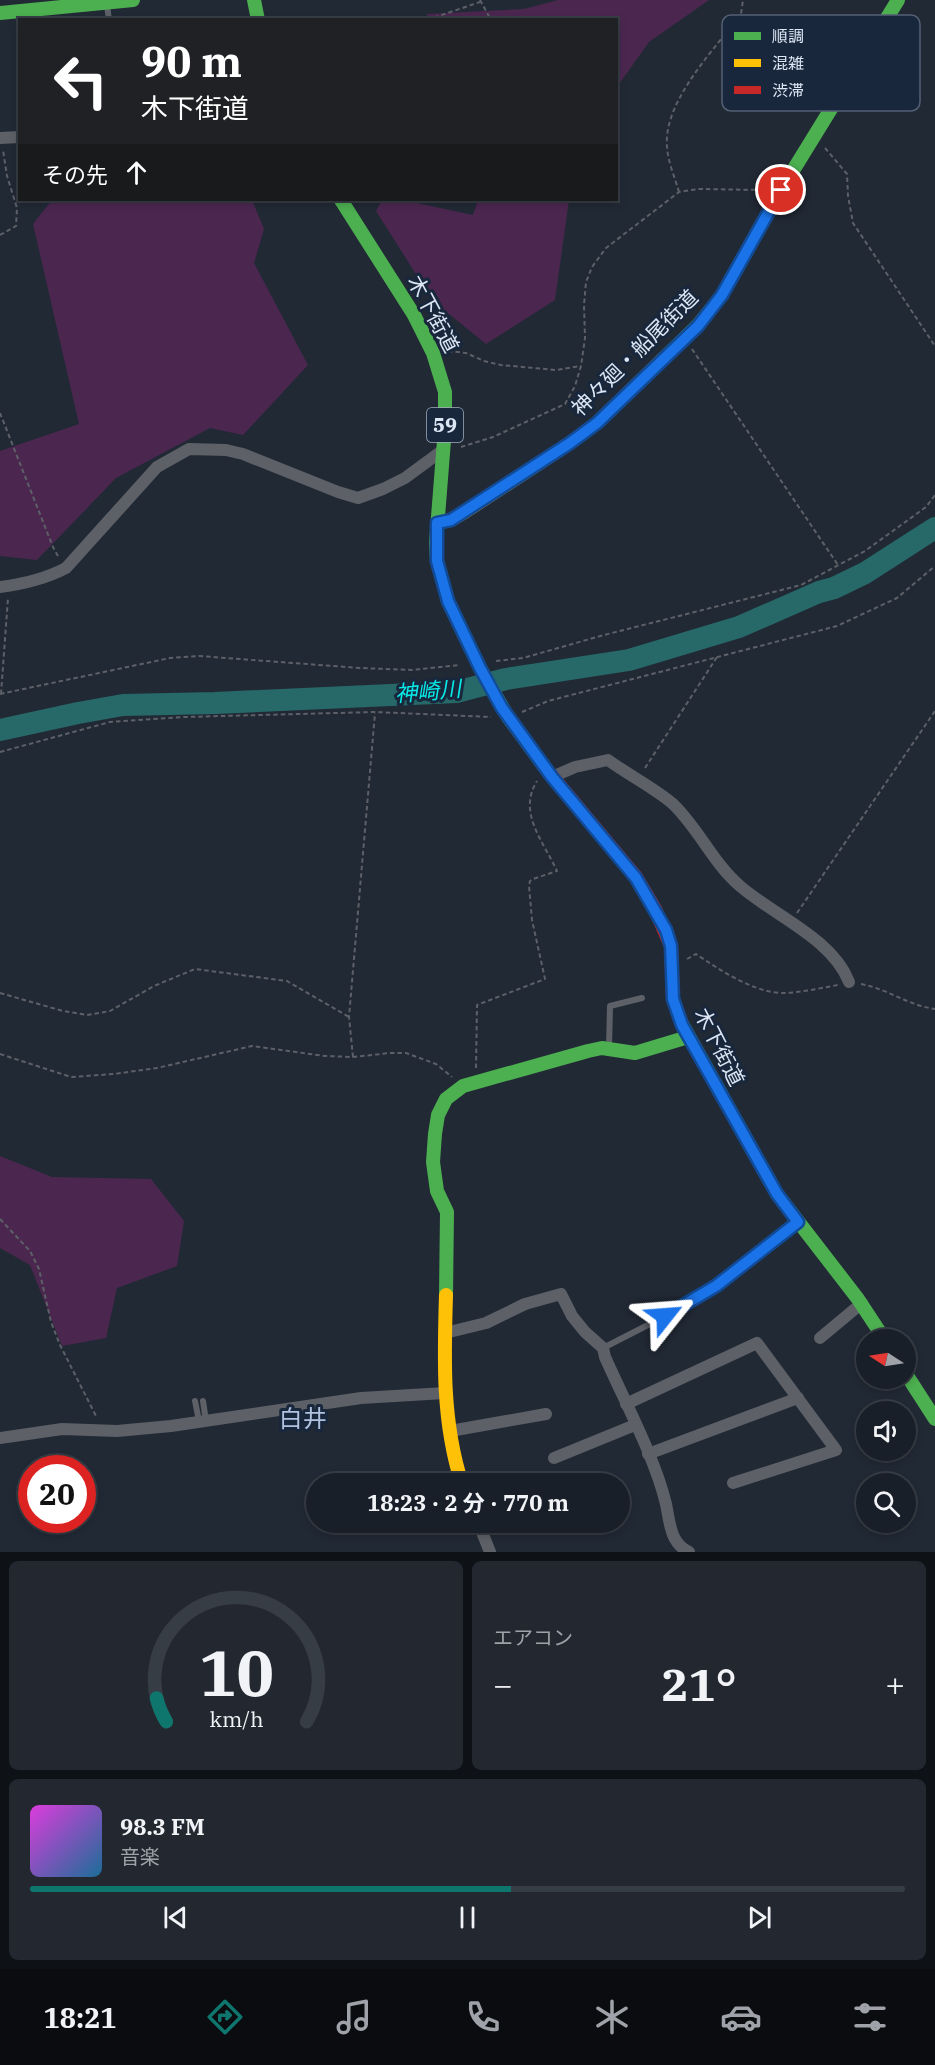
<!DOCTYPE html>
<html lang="ja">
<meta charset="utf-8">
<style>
:root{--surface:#191f28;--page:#222730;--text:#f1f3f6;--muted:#9fa2a8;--line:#373d45;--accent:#0f766e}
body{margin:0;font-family:"IBM Plex Serif","Noto Sans JP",serif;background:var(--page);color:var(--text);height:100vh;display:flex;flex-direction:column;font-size:22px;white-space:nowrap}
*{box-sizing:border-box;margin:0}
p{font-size:20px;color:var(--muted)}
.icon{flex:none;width:33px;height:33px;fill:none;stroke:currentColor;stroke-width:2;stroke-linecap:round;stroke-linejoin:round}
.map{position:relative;height:1552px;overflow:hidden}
.sheet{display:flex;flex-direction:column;gap:9px;padding:9px;background:#0e1116;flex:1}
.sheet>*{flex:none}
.hud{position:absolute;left:18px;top:18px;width:600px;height:183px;border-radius:0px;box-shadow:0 3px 9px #0003,0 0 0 2px var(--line);background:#202124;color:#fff;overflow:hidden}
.needle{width:39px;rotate:282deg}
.controls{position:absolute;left:856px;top:1329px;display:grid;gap:12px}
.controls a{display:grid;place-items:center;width:60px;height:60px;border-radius:50%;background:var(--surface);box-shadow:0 3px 9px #0003,0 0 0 2px var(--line);font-size:30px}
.speed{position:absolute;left:18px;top:1455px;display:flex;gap:12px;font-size:30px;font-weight:700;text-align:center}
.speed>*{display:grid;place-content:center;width:78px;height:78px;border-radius:50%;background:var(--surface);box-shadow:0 3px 9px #0003,0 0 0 2px var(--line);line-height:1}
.speed .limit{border:9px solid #d22;background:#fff;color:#111}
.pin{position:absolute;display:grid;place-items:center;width:51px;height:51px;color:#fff;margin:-26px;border:3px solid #fff;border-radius:50%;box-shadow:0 2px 6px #0007}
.me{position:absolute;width:66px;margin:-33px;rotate:62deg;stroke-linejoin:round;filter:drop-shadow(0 0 4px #0008)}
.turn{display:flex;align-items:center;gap:21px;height:126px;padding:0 24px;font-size:27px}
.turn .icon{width:78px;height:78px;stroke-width:2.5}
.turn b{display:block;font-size:42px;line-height:51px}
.then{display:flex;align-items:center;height:57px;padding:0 24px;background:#0003;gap:12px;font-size:22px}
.big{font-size:45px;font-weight:700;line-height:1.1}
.sheet .tile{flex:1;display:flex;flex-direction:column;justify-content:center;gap:9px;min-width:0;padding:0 21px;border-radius:9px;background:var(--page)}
.sheet .dial{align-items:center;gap:0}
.dial svg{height:156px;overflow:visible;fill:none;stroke:var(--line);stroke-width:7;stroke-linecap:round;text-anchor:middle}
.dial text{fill:var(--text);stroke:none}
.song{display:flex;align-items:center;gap:18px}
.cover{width:72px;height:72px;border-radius:9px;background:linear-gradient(135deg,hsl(300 70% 55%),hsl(200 70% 35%))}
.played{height:6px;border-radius:3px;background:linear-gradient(90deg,var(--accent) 55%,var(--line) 55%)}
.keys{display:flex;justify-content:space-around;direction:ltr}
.heat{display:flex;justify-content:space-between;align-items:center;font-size:33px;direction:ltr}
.sheet .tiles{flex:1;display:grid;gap:9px;grid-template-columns:1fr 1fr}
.tile:last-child{grid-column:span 2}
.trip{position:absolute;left:306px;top:1473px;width:324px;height:60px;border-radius:30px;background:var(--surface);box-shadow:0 3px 9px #0003,0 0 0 2px var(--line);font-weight:700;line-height:60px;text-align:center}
.dock{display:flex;height:96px;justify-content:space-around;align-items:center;background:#0a0c10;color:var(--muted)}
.dock .icon{width:42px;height:42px}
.dock .current{color:var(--accent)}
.dock b{font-size:27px;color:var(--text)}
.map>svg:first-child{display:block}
</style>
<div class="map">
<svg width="935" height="1552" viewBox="0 0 935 1552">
<rect width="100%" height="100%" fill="#212935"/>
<g fill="#4b2750">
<polygon points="558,0 709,0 649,42 617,87 616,20 428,19 427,14 524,9"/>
<polygon points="52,200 252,200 264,229 254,263 308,365 243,435 210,428 116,478 37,560 0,556 0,451 79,424 33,224"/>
<polygon points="382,200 403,200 473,215 478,200 569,200 555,300 486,344 433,301 376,211"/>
<polygon points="0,1156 52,1177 151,1179 184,1221 177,1266 117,1288 106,1338 62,1346 30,1265 0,1248"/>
</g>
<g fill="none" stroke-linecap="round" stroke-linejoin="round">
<polyline stroke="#276968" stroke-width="22" points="0,730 78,713 123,705 215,703 456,692 506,679 629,660 739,627 819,592 834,588 865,573 935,528"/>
<g stroke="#5d6067" stroke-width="2" stroke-dasharray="4.5 3" stroke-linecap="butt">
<polyline points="480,0 491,20"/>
<polyline points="427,20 480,2"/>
<polyline points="825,148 847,174 848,196 853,223 935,346"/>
<path d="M 679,192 C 675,178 668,162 667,147 C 663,101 715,49 741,14 L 743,0"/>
<polyline points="0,235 16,226 17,208 7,176 3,150"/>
<polyline points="692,349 838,565"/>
<polyline points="448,351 466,353 484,361 501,365 556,370 581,366"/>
<polyline points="0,413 53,547 59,558"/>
<polyline points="461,447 493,437 565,404 575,386 581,366 585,338 584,305 586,282 592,267 606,248 679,192 698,189 765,190"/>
<polyline points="496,661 523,658 604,635 801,585 865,551 926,507 935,495"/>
<polyline points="0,694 170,658 199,656 360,668 412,670 460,665"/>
<polyline points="1,694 8,598"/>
<polyline points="522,712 548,701 837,626 897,598 935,566"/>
<polyline points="0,752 110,722 184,717 375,712 491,717"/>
<polyline points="645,768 717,657"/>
<polyline points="797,913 935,711"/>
<path d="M 687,959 L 696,954 C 720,970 755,994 786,993 C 803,992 821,988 838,985"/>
<path d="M 861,984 C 888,989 907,1005 935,1009"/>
<polyline points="0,993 63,1011 87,1015 110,1011 154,986 195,969 287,981 349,1017"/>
<polyline points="0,1054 71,1077 114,1074 157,1068 252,1046 325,1056 353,1057 390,1053 406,1053 436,1064 452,1077"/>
<polyline points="353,1057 349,1017 375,713"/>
<path d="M 476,1068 L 477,1005 L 545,979 L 532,920 L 529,886 L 530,881 L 533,879 L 557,871 C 544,842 517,813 537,781"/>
<polyline points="0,1219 30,1251 39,1269 51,1322 60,1345 97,1418"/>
</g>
<g stroke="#5d6066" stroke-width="6">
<polyline points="107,5 109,20"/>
<polyline points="609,1048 610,1006 642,998"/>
<polyline points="603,1348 685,1306 716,1286 796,1224"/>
<polyline points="195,1401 199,1421"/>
<polyline points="203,1401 206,1421"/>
</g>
<g stroke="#5d6066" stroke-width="12">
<polyline points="0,138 20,137"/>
<path d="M 0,587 C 24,584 45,579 66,568 L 157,467 L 189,449 L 226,450 L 243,454 L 338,492 L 358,498 L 383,489 L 405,478 L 443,450"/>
<path d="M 552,777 L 575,767 L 608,760 C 627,774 656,789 673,804 C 699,829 713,863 740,886 C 773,915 833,939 849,982"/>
<path d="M 445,1333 L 486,1323 L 525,1304 L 561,1294 L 572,1316 L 585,1332 L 603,1348 L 605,1357 C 625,1402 655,1458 666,1504 C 670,1523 670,1543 689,1552"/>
<polyline points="820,1338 862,1303"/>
<polyline points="626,1404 757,1343 836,1450 733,1483"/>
<polyline points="450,1431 546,1414"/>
<polyline points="0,1438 62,1429 117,1431 171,1426 361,1398 445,1393"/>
<polyline points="648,1454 798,1398"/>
<polyline points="554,1458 635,1425"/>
<polyline points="478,1522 490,1552"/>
</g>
<g stroke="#4caf50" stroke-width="14">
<polyline points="254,0 258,20"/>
<polyline points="0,13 133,0"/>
<polyline points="341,200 414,315 433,353 445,392 445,428 436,542 437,561 448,601 480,668 508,717 546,769"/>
<polyline points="662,360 698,325 722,295 781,190 898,0"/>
<polyline points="682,1024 777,1194 858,1299 885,1340"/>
<polyline points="446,1295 447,1212 437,1191 433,1162 435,1134 438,1115 446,1099 463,1086 588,1051 602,1048 635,1053 688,1037"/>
<polyline points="906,1374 935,1419"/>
</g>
<g stroke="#ffc107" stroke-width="14">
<polyline points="437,523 451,520 466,511 570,443 597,423 662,360"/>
<path d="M 446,1295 C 444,1359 442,1422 462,1484"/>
</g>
<polyline stroke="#c62828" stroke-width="14" points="546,769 636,877 655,909 671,946 673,999 682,1024"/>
</g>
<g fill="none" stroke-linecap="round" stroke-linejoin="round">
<g stroke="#114b97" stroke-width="15">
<polyline id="route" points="665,1316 716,1286 798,1222 777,1194 682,1025 673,999 671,946 666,930 636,878 552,777 502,708 480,668 448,601 437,561 437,523 451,520 570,443 597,423 698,326 722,295 781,190"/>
</g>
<use href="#route" stroke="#1a73e8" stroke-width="10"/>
</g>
<g text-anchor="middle" stroke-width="6" stroke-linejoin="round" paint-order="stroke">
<rect fill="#19273d" stroke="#a2adbe" stroke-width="1.5" x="427" y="408" width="36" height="34" rx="4.5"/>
<g font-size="20" font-weight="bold" fill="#dce6f5">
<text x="445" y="432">59</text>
</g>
<g font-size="21" fill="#dce6f5" stroke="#19273d">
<text transform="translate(433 314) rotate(62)" y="7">木下街道</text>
<text transform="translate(635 353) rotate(-45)" y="7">神々廻・船尾街道</text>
<text transform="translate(719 1047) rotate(63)" y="7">木下街道</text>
</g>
<g font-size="22" font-style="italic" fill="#07ebe9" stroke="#19273d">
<text transform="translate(428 691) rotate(-5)" y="8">神崎川</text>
</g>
<g font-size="24" fill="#b0c2df" stroke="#19273d">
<text x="303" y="1427">白井</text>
</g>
</g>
<rect x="722" y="15" width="198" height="96" rx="9" fill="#19273d" stroke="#546074" stroke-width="1.5"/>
<rect x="734" y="32" width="27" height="8" fill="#4caf50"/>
<rect x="734" y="59" width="27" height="8" fill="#ffc107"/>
<rect x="734" y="86" width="27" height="8" fill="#c62828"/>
<g font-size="16" fill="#dce6f5">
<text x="772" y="42">順調</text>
<text x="772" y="69">混雑</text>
<text x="772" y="96">渋滞</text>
</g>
</svg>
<div class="controls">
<a><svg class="needle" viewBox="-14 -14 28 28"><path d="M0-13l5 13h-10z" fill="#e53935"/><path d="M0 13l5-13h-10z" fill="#9fa2a8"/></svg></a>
<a><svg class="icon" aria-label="sound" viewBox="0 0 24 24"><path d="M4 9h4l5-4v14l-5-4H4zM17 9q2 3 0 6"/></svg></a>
<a><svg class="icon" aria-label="search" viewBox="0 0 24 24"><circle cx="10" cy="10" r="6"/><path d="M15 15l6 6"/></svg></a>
</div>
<div class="speed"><div class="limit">20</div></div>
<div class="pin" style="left:781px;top:190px;background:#d93025"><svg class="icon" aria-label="arrive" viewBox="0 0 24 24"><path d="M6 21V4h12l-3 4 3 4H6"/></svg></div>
<svg class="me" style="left:665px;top:1316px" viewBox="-20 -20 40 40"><path d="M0-17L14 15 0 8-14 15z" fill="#1a73e8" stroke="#fff" stroke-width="4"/></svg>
<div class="trip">18:23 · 2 分 · 770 m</div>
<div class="hud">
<div class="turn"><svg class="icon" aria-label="left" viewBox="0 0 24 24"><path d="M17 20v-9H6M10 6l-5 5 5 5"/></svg><div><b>90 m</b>木下街道</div></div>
<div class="then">その先<svg class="icon" aria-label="ahead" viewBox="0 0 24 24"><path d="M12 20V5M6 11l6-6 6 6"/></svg></div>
</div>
</div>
<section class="sheet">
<div class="tiles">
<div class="tile dial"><svg viewBox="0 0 100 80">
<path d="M14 69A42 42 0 1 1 86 69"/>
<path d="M14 69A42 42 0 0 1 9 57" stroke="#0f766e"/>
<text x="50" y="56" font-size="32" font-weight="700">10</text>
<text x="50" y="72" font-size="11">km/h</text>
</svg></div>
<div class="tile"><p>エアコン</p>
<div class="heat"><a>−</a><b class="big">21°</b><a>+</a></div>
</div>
<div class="tile">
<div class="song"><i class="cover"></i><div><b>98.3 FM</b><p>音楽</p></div></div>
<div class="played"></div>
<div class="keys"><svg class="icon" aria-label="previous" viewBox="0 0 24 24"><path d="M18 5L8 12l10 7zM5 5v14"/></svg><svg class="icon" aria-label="pause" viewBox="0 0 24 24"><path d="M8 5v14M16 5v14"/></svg><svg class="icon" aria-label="next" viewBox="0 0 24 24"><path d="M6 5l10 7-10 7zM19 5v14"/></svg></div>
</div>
</div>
</section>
<nav class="dock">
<b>18:21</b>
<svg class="icon current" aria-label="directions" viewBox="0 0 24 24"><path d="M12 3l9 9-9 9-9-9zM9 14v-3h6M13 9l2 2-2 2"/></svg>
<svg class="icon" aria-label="music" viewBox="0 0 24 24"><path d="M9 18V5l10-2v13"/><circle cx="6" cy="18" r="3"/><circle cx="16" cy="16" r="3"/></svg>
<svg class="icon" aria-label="phone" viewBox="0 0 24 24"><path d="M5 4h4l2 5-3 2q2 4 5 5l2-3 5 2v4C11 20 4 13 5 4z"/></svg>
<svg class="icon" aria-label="climate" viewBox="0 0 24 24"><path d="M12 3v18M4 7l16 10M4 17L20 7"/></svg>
<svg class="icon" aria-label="car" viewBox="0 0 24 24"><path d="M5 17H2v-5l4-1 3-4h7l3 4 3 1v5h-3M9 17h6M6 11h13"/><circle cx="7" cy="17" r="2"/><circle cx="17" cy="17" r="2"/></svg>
<svg class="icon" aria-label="filters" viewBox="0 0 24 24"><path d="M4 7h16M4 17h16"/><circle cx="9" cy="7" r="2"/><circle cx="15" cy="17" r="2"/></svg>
</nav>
